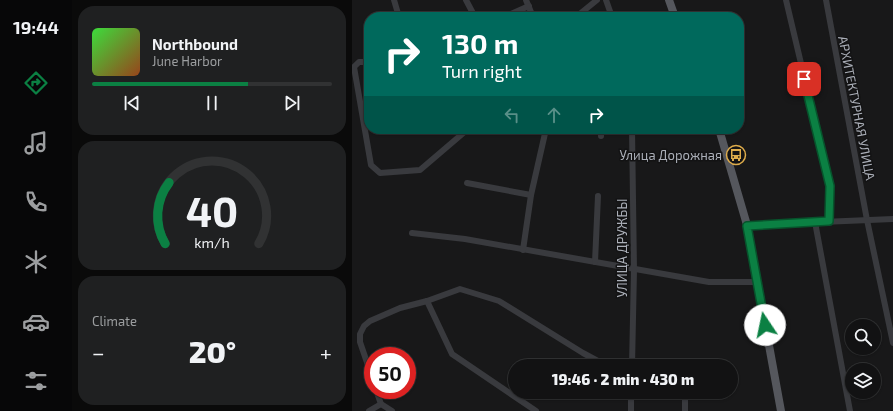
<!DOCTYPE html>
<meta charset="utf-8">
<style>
:root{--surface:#121213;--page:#1f2021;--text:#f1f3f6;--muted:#9c9ea0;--line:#313233;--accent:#0b8043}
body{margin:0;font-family:"Exo 2",sans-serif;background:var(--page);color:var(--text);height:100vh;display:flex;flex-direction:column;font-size:15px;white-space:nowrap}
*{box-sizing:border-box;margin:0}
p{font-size:13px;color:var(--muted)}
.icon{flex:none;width:22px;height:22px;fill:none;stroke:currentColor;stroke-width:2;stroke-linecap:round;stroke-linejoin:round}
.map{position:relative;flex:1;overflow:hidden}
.side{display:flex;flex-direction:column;gap:6px;padding:6px;background:#0a0a0a;width:280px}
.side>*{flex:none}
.guide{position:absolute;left:12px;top:12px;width:380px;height:122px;border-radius:16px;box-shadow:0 1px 3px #0004,0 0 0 1px var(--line);background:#00695c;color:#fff;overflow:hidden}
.controls{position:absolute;left:493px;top:319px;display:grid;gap:8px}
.controls a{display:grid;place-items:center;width:36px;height:36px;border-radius:50%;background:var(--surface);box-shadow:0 1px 3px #0004,0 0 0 1px var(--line);font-size:20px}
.speed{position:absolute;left:12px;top:347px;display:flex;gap:8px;font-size:20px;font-weight:700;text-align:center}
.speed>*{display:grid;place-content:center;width:52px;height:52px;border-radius:50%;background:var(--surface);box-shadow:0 1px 3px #0004,0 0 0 1px var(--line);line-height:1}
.speed .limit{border:6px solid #d22;background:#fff;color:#111}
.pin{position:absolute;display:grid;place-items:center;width:34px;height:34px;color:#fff;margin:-17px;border-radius:8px;box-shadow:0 2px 6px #0006}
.me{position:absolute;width:44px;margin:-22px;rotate:349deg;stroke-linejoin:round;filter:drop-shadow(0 0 3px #0008)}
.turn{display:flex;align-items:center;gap:14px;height:84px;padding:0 12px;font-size:18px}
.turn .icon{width:52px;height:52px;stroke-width:2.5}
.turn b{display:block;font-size:28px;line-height:34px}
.lanes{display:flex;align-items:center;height:38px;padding:0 12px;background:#0003;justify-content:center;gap:20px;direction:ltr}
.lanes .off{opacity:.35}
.big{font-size:30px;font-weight:800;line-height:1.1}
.side .tile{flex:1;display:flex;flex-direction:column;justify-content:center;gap:6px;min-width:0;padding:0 14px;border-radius:16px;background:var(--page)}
.side .dial{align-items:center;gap:0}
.dial svg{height:104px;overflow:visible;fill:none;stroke:var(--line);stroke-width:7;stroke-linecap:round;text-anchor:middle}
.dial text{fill:var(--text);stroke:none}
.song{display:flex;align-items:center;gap:12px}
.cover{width:48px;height:48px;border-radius:6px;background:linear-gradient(135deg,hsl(120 70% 55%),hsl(20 70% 35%))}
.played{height:4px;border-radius:2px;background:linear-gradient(90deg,var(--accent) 65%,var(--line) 65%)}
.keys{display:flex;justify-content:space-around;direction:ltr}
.heat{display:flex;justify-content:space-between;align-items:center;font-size:22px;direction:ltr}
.trip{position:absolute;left:156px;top:359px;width:230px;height:40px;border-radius:20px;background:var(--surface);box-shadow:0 1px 3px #0004,0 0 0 1px var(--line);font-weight:800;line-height:40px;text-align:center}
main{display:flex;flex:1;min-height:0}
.menu{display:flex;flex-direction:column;width:72px;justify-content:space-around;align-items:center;background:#070708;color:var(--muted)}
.menu .icon{width:28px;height:28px}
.menu .selected{color:var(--accent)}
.menu b{font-size:18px;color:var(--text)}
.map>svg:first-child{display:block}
</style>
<main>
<nav class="menu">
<b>19:44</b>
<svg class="icon selected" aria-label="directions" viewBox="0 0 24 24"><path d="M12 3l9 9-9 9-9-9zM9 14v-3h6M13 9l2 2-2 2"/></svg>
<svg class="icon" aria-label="music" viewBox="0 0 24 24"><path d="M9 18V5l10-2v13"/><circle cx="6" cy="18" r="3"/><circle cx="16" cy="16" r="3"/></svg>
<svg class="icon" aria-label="phone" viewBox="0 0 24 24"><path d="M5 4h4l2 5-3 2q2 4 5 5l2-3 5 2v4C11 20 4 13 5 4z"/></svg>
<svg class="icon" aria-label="climate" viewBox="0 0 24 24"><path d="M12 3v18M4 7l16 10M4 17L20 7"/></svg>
<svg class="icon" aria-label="car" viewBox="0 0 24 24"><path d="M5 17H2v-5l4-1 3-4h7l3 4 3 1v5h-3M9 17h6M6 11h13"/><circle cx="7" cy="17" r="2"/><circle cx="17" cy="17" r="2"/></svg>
<svg class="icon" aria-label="filters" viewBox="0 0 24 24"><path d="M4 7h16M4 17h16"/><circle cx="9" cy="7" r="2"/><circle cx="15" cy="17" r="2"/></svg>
</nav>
<section class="side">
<div class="tile">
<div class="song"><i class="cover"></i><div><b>Northbound</b><p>June Harbor</p></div></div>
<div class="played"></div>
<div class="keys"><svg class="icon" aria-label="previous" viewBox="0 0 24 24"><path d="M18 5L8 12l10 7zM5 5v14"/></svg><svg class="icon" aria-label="pause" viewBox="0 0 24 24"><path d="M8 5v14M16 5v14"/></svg><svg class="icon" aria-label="next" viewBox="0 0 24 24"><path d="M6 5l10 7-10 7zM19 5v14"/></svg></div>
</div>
<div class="tile dial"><svg viewBox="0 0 100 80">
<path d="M14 69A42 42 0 1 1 86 69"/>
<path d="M14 69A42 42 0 0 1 17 22" stroke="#0b8043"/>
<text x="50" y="56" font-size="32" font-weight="700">40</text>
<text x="50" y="72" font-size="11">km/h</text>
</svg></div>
<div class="tile"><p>Climate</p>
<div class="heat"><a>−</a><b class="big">20°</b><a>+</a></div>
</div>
</section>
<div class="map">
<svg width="541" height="411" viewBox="0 0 541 411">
<rect width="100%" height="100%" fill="#181819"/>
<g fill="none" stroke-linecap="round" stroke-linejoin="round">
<g stroke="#393a3e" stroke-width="6">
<polyline points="42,0 47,17"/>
<polyline points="114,0 123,17"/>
<polyline points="174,0 181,17"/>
<polyline points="254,0 260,17"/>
<polyline points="434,0 478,186 477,221"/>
<polyline points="474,0 515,220 541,343"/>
<polyline points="152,17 177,6"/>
<polyline points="224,17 245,0"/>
<polyline points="17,62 7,62 2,67 19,165 28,173 68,170 116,129"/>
<polyline points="249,136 249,129"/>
<polyline points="115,183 179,195"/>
<polyline points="463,222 498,411"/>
<polyline points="395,225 541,219"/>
<polyline points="60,233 113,239 357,282 405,282"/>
<polyline points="171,250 179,195 194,129"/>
<polyline points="243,262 246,196"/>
<polyline points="75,301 100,354 184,411"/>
<polyline points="280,366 282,270 280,129"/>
<polyline points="21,380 8,342 8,334 12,326 18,321 48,308 75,301 108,289 147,301 231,353 255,366"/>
<polyline points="24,390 29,404 40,411"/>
<polyline points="333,398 333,411"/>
<polyline points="17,411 29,404"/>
<polyline points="279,411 279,392"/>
</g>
<g stroke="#55575d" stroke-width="8">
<polyline points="317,0 323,17"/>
<polyline points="367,129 395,225 429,411"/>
</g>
</g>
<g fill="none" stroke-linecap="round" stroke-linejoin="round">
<g stroke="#07532c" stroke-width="10">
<polyline id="route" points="413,325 395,226 477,221 478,186 452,79"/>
</g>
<use href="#route" stroke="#0b8043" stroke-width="7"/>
</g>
<defs>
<g id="bus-ring" transform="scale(1)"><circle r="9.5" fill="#131314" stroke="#deac4b" stroke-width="1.5"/><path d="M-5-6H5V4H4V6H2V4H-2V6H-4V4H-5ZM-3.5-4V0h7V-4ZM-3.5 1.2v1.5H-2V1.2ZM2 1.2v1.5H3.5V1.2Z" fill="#deac4b"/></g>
</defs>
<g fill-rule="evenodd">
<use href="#bus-ring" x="384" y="155"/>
</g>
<g text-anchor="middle" stroke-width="3" stroke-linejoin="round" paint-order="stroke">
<g font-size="13" fill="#abafb8" stroke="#131314">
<text transform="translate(505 108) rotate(79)" y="5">АРХИТЕКТУРНАЯ УЛИЦА</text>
<text transform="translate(270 248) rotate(-90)" y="5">УЛИЦА ДРУЖБЫ</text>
</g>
<g font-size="13" fill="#abafb8" stroke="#131314" text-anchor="end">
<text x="370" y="160">Улица Дорожная</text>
</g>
</g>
</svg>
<div class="controls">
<a><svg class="icon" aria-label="search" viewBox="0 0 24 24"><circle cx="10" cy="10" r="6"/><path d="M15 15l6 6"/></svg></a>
<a><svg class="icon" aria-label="layers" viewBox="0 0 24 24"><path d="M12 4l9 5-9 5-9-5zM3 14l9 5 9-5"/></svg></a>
</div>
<div class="speed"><div class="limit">50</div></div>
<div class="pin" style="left:452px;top:79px;background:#d93025"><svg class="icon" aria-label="arrive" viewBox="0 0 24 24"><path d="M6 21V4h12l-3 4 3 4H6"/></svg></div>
<svg class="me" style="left:413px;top:325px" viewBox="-20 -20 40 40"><circle r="19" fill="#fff"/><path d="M0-13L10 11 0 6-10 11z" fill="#0b8043"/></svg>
<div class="trip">19:46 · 2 min · 430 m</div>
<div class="guide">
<div class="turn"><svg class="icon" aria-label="right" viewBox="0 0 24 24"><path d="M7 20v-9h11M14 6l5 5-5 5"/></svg><div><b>130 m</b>Turn right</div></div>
<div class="lanes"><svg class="icon off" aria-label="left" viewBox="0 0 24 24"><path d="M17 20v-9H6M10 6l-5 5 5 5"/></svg><svg class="icon off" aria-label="ahead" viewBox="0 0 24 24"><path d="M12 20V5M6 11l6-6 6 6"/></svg><svg class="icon" aria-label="right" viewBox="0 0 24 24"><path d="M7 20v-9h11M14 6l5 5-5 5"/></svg></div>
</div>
</div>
</main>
